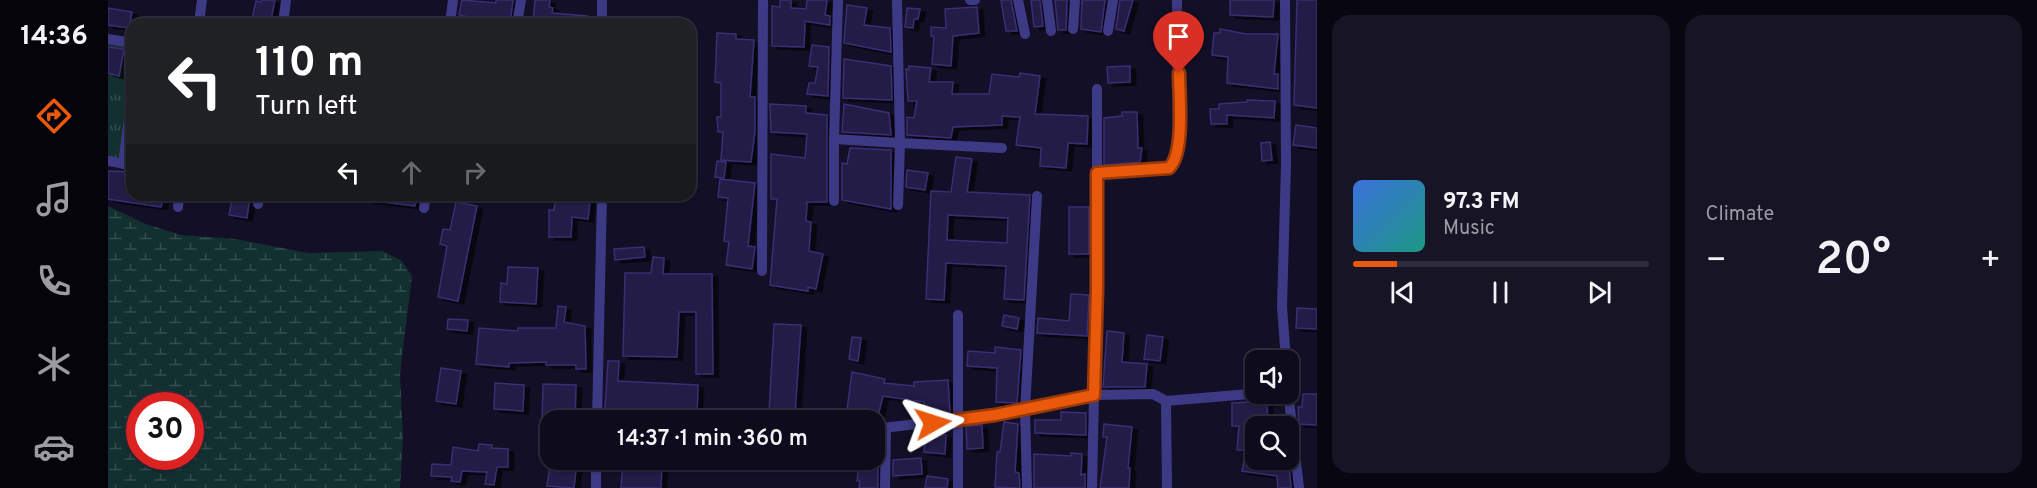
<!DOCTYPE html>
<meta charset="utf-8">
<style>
:root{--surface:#0e0b1c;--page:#171425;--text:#f1f3f6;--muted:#9b9ba3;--line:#2e2b3b;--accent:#ea580c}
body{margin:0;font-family:Overpass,sans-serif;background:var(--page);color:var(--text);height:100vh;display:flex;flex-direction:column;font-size:22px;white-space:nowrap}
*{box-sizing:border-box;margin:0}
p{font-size:20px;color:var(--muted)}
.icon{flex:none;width:33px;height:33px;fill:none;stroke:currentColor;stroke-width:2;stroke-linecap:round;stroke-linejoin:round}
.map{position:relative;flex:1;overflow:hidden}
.details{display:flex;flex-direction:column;gap:15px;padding:15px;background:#08060f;width:720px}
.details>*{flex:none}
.banner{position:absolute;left:18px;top:18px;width:570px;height:183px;border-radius:18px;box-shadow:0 2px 4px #0004,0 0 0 2px var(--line);background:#202124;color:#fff;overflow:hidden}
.controls{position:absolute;left:1137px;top:350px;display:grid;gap:12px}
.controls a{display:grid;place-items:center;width:54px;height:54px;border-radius:12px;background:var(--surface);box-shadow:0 2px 4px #0004,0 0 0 2px var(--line);font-size:30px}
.speed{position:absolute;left:18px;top:392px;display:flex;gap:12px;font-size:30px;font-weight:700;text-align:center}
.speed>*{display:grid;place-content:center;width:78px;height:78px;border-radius:50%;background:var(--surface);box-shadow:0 2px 4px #0004,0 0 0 2px var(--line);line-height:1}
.speed .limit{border:9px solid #d22;background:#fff;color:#111}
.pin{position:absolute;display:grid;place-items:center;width:51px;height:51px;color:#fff;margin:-62px -26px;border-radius:50% 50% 50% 0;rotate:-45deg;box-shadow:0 0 6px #0007}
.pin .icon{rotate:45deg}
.me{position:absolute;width:66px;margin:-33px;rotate:84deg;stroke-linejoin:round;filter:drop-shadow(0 0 4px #0008)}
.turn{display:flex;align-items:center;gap:21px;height:126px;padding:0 30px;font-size:27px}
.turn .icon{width:78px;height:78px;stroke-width:2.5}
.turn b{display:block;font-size:42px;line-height:51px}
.lanes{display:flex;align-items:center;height:57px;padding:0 30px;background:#0003;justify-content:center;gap:30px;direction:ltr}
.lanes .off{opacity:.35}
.big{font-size:45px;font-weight:600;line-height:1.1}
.details .card{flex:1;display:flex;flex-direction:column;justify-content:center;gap:9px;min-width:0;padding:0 21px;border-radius:18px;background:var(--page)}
.song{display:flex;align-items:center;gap:18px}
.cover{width:72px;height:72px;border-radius:9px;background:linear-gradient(135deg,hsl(220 70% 55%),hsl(170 70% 35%))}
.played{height:6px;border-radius:3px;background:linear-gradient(90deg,var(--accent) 15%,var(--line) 15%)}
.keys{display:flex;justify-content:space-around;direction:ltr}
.heat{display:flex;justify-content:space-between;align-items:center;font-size:33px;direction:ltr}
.details .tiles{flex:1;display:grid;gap:15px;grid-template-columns:repeat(2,1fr)}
.trip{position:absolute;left:432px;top:410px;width:345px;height:60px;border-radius:18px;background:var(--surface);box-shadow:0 2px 4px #0004,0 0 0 2px var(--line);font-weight:600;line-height:60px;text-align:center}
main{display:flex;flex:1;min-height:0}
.tabs{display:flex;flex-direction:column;width:108px;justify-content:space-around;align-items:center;background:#06040b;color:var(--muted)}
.tabs .icon{width:42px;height:42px}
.tabs .on{color:var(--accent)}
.tabs b{font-size:27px;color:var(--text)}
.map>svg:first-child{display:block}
</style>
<main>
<nav class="tabs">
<b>14:36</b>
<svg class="icon on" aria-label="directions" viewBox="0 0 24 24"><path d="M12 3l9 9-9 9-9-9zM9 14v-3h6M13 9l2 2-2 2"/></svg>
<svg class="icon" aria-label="music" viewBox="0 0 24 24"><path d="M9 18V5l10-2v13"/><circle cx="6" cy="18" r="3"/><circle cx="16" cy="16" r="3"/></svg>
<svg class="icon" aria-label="phone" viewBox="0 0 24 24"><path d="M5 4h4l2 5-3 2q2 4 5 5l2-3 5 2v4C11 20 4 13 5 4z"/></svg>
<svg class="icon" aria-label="climate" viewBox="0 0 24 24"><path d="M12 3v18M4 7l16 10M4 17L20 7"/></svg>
<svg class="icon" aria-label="car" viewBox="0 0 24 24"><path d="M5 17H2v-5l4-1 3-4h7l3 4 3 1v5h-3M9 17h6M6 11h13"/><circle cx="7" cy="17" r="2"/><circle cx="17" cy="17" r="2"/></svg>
</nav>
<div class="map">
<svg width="1209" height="488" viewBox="0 0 1209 488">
<defs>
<pattern id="grass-tufts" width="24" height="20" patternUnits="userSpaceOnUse" patternTransform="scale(1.5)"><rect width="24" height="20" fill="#12302f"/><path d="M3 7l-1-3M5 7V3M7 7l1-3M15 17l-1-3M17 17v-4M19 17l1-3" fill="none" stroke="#344d4e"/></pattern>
<pattern id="wetland-marsh" width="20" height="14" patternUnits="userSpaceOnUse" patternTransform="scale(1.5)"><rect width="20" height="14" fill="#12302f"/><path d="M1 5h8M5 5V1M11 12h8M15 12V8" fill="none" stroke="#344d4e"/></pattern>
<filter id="shadow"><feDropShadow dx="5.5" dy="3" stdDeviation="0" flood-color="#0009"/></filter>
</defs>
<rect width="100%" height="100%" fill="#130f26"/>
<polygon fill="url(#grass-tufts)" points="0,42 24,45 24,73 13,160 0,158"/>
<path fill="url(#wetland-marsh)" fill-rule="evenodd" d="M 0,206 L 38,224 L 73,235 L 128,239 L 200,253 L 274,251 L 293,260 L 304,276 L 292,373 L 295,437 L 292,488 L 0,488 ZM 32,405 L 82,405 L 82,456 L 32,456 Z"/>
<g fill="#241b47" stroke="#3b2d73" stroke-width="1.5" fill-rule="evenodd" filter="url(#shadow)">
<polygon points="154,0 167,0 162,24 143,24 148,1 153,2"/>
<polygon points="354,0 388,3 388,0 405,0 402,24 378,20 378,24 355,24 357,16 351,15"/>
<polygon points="427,0 442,0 441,7 445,8 444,13 479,16 479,24 443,22 431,24 432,22 425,21"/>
<polygon points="672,0 683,0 683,8 698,9 699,0 719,0 717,15 722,16 722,25 697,21 696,47 664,46 664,6 672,7"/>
<polygon points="893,0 903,0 909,31 898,31"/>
<polygon points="923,0 932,0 935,26 926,27"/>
<polygon points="947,0 959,0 958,30 950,30"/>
<polygon points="974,0 997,0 993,32 973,29"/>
<polygon points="1012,0 1025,0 1016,31 1008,29"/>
<polygon points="1122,0 1166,0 1165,17 1122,15"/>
<polygon points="1189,0 1209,0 1209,108 1186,105"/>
<polygon points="739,5 759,8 756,25 782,28 783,52 736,43"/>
<polygon points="869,7 871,33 845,36 843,66 824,64 826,36 823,36 823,27 838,28 837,9"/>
<polygon points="0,8 24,12 21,28 0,25"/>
<polygon points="799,8 812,9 810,19 806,19 805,28 797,27"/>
<polygon points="1112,29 1138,34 1170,34 1166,74 1170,74 1170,89 1119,83 1120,57 1104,55 1106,33 1112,33"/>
<polygon points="609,33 628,34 628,39 646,40 642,97 647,97 647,131 643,162 613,160 615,132 610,132 609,117 613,117 613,83 607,82"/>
<polygon points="704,45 721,47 720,96 699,94 701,83 707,83 710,67 701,66"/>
<polygon points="0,47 16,49 11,76 0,73"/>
<polygon points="736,59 783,66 784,100 735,98"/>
<polygon points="801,66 823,68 821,82 845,82 844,94 881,94 884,74 911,77 912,73 932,76 927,114 980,116 979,144 960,143 958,168 932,166 933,148 908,145 912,117 894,116 894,125 845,127 843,138 799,135 799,117 806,118 809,101 800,101 798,69 801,69"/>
<polygon points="1022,66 1022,82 1000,83 999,67"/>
<polygon points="1139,100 1167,101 1166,118 1119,115 1119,124 1103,124 1102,109 1111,109 1111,104 1139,102"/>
<polygon points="662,104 698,106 698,113 719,115 719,202 699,202 698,221 703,222 701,251 715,254 708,289 700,287 700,291 662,285 669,199 663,199 663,154 697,158 699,134 663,132"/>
<polygon points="736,104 781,113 783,135 734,132"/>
<polygon points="1014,112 1029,112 1030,148 1034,148 1032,162 996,165 996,118 1014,116"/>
<polygon points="1188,125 1209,128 1209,148 1185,145"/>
<polygon points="1162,142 1164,160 1154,161 1153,143"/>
<polygon points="742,148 783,150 783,209 734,200 734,163 739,164"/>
<path d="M 848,157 L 864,159 L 859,192 L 922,195 L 916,300 L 896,299 L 898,266 L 838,263 L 836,300 L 818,299 L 823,191 L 843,192 ZM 840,215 L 900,218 L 899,243 L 839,240 Z"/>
<polygon points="609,161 618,162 616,178 607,177"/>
<polygon points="799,170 820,173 817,190 798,187"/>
<polygon points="0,171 24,172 24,195 56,195 53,207 0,199"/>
<polygon points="612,179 647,183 640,246 647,247 644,269 618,265 621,242 616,241 620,198 610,197"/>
<polygon points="125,195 142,195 139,218 121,215"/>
<polygon points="259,195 309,195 307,206 259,200"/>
<polygon points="448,196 482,201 480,219 464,217 463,237 441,237 441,210 446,210"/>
<polygon points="348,202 369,206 350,301 330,297 339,246 332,244 335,229 342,230"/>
<rect x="961" y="207" width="20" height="47"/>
<polygon points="536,247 537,257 507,260 506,249"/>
<polygon points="545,257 556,258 555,274 604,274 605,374 588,374 588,312 571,312 569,357 515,356 517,273 543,273"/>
<polygon points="400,267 430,268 428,304 392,302 393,283 399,284"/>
<polygon points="963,294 981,295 979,336 929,333 930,318 961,321"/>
<polygon points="450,306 458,307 456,322 477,326 478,369 468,369 468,365 438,365 438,362 401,363 401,367 368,364 371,328 410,331 410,328 448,328"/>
<polygon points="1189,308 1209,309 1209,329 1188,328"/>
<polygon points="896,315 911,318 909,329 894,326"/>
<polygon points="340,319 360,320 359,331 339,329"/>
<polygon points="666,324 693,325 687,414 661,412"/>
<polygon points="999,331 1016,333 1014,362 1039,364 1037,387 995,387"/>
<polygon points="1039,335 1055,337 1052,361 1036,359"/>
<polygon points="744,337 753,338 750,361 741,359"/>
<polygon points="887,347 913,350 909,403 888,402 889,368 859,366 860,351 887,353"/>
<polygon points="500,361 511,361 510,381 590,385 589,413 497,409"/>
<polygon points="333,368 353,371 348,404 328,401"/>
<polygon points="744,372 777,379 776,383 806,386 806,382 840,380 842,413 817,416 816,402 775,396 769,420 745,420 745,411 739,410"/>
<polygon points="387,383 416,385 415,411 386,409"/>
<polygon points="435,384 468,385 467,420 442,420 442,426 434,426"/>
<polygon points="1195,394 1209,394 1209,425 1191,424 1190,407 1194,407"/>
<polygon points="1159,401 1160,426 1148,426 1148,459 1158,459 1158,465 1181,464 1183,488 1170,488 1169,476 1134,471 1138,450 1129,450 1131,426 1124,426 1124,403"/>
<polygon points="953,412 978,413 978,435 927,433 927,420 953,420"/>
<polygon points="896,422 910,424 907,472 911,473 912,488 887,487 889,452 892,452"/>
<polygon points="996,424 1024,427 1020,468 1022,468 1021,488 992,488 999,437 995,437"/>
<polygon points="874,425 875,448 859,449 858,426"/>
<polygon points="818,434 838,435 837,454 816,452"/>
<polygon points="766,440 770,441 770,488 751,488 752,481 749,481 752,459 766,459"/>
<polygon points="371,444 384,445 383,448 400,449 400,467 389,467 386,485 377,484 379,472 354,471 352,482 343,481 344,477 323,476 324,464 343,465 345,447 370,451"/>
<polygon points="963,453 974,454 973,475 977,474 977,488 926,488 926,454 963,456"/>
<polygon points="813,458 814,474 785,476 785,460"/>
<polygon points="515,459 554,459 553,488 513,488"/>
<polygon points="442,465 468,469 466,488 439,486"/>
<polygon points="819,476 840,479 839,488 817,488"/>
</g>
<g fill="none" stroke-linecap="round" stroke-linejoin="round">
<g stroke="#3d3a85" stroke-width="10">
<polyline points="494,0 494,24"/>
<polyline points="730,0 726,139 792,143 789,0"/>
<polyline points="862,0 867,0"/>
<polyline points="910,0 917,34"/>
<polyline points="939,0 943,31"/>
<polyline points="1177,0 1178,165 1174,307 1178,360"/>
<polyline points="91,24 94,0"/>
<polyline points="175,24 178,0"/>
<polyline points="342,24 345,0"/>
<polyline points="409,24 413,0"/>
<polyline points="965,29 967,0"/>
<polyline points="1000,31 1005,0"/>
<polyline points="0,39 24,43"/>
<polyline points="989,89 989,173"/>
<polyline points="726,139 726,201"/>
<polyline points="0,161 24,165"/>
<polyline points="15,164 24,96"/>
<polyline points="150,204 151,195"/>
<polyline points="790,205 792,143 894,148"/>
<polyline points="70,207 71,195"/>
<polyline points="316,208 318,195"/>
<polyline points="654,271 655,0"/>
<polyline points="1180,391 1191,488"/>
<polyline points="1058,401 1045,394 986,395 989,290 989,173 1061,168 1067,162 1070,137 1069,0"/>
<polyline points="509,418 545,420"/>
<polyline points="489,420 494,195"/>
<polyline points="766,429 887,415 986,395 984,488"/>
<polyline points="488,488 488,459"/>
<polyline points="777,488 778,428"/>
<polyline points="850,488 850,315"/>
<polyline points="919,488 917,409 929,196"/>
<polyline points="1059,488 1058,401 1153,393"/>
</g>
</g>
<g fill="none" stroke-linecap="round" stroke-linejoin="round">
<g stroke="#983908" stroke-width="15">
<path id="route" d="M 825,423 L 887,415 L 986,395 L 989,290 L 989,173 L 1061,168 C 1077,153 1071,96 1071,73"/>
</g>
<use href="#route" stroke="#ea580c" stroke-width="10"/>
</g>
</svg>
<div class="controls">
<a><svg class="icon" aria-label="sound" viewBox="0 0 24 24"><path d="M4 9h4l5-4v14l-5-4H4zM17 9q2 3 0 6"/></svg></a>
<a><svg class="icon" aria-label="search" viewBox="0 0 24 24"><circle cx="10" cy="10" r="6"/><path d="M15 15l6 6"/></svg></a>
</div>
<div class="speed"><div class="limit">30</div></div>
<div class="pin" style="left:1071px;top:73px;background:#d93025"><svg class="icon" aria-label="arrive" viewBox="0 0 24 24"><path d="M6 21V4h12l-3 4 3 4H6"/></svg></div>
<svg class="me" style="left:825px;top:423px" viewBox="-20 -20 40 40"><path d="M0-17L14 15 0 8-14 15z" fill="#ea580c" stroke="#fff" stroke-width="4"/></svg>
<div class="trip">14:37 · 1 min · 360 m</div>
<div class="banner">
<div class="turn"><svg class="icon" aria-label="left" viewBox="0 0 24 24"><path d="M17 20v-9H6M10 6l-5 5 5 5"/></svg><div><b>110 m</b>Turn left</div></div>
<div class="lanes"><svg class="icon" aria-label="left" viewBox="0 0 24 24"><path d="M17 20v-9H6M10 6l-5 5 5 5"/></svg><svg class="icon off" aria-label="ahead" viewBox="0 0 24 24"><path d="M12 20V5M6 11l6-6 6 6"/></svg><svg class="icon off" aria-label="right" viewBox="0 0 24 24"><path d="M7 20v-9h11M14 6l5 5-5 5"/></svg></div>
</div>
</div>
<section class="details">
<div class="tiles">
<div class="card">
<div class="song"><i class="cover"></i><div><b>97.3 FM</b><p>Music</p></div></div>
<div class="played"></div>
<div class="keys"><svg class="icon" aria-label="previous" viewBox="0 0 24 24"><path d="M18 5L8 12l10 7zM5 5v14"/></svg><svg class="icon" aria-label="pause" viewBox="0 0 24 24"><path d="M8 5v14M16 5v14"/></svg><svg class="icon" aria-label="next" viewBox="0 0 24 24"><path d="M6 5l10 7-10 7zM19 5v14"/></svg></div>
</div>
<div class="card"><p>Climate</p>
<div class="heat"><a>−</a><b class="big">20°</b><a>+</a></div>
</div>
</div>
</section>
</main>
